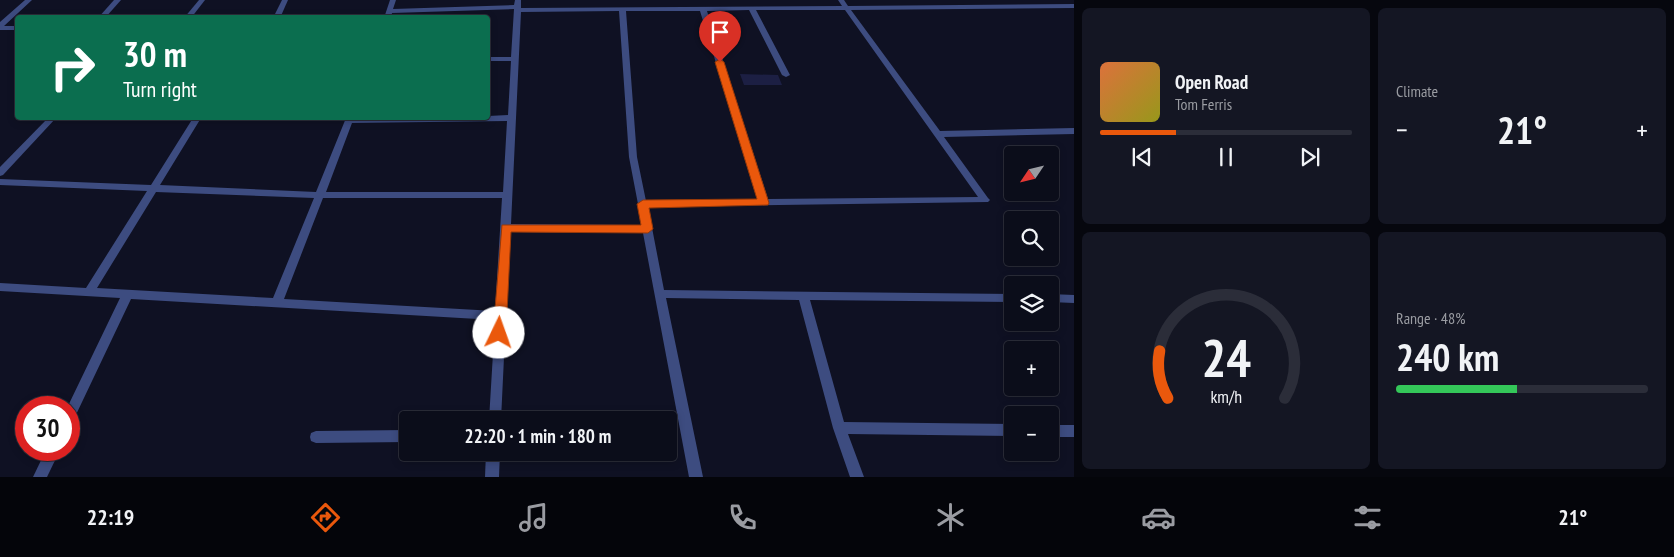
<!DOCTYPE html>
<meta charset="utf-8">
<style>
:root{--surface:#0b0d1a;--page:#141623;--text:#f1f3f6;--muted:#9a9ca2;--line:#2b2d39;--accent:#ea580c}
body{margin:0;font-family:"PT Sans Narrow",sans-serif;background:var(--page);color:var(--text);height:100vh;display:flex;flex-direction:column;font-size:19px;white-space:nowrap}
*{box-sizing:border-box;margin:0}
p{font-size:16px;color:var(--muted)}
.icon{flex:none;width:28px;height:28px;fill:none;stroke:currentColor;stroke-width:2;stroke-linecap:round;stroke-linejoin:round}
.map{position:relative;flex:1;overflow:hidden}
.sheet{display:flex;flex-direction:column;gap:8px;padding:8px;background:#06070e;width:600px}
.sheet>*{flex:none}
.guide{position:absolute;left:15px;top:15px;width:475px;height:105px;border-radius:5px;box-shadow:0 2px 8px #0003,0 0 0 1px var(--line);background:#0b6e4f;color:#fff;overflow:hidden}
.needle{width:32px;rotate:235deg}
.buttons{position:absolute;left:1004px;top:146px;display:grid;gap:10px}
.buttons a{display:grid;place-items:center;width:55px;height:55px;border-radius:5px;background:var(--surface);box-shadow:0 2px 8px #0003,0 0 0 1px var(--line);font-size:25px}
.speed{position:absolute;left:15px;top:396px;display:flex;gap:10px;font-size:25px;font-weight:700;text-align:center}
.speed>*{display:grid;place-content:center;width:65px;height:65px;border-radius:50%;background:var(--surface);box-shadow:0 2px 8px #0003,0 0 0 1px var(--line);line-height:1}
.speed .limit{border:8px solid #d22;background:#fff;color:#111}
.pin{position:absolute;display:grid;place-items:center;width:42px;height:42px;color:#fff;margin:-51px -21px;border-radius:50% 50% 50% 0;rotate:-45deg;box-shadow:0 0 5px #0007}
.pin .icon{rotate:45deg}
.me{position:absolute;width:55px;margin:-28px;rotate:3deg;stroke-linejoin:round;filter:drop-shadow(0 0 4px #0008)}
.turn{display:flex;align-items:center;gap:18px;height:105px;padding:0 25px;font-size:22px}
.turn .icon{width:65px;height:65px;stroke-width:2.5}
.turn b{display:block;font-size:35px;line-height:42px}
.big{font-size:38px;font-weight:700;line-height:1.1}
.sheet .card{flex:1;display:flex;flex-direction:column;justify-content:center;gap:8px;min-width:0;padding:0 18px;border-radius:8px;background:var(--page)}
.sheet .dial{align-items:center;gap:0}
.dial svg{height:130px;overflow:visible;fill:none;stroke:var(--line);stroke-width:7;stroke-linecap:round;text-anchor:middle}
.dial text{fill:var(--text);stroke:none}
.song{display:flex;align-items:center;gap:15px}
.cover{width:60px;height:60px;border-radius:8px;background:linear-gradient(135deg,hsl(20 70% 55%),hsl(60 70% 35%))}
.played{height:5px;border-radius:2px;background:linear-gradient(90deg,var(--accent) 30%,var(--line) 30%)}
.keys{display:flex;justify-content:space-around;direction:ltr}
.heat{display:flex;justify-content:space-between;align-items:center;font-size:28px;direction:ltr}
.charge{height:8px;border-radius:4px;background:linear-gradient(90deg,#34c759 48%,var(--line) 0)}
.sheet .tiles{flex:1;display:grid;gap:8px;grid-template-columns:repeat(2,1fr)}
.trip{position:absolute;left:399px;top:411px;width:278px;height:50px;border-radius:5px;background:var(--surface);box-shadow:0 2px 8px #0003,0 0 0 1px var(--line);font-weight:700;line-height:50px;text-align:center}
.tabs{display:flex;height:80px;justify-content:space-around;align-items:center;background:#04050a;color:var(--muted)}
.tabs .icon{width:35px;height:35px}
.tabs .current{color:var(--accent)}
.tabs b{font-size:22px;color:var(--text)}
main{display:flex;flex:1;min-height:0}
.map>svg:first-child{display:block}
</style>
<main>
<div class="map">
<svg width="1074" height="477" viewBox="0 0 1074 477">
<rect width="100%" height="100%" fill="#0f1123"/>
<polygon fill="#1c1f43" points="740,74 778,75 782,85 744,85"/>
<g fill="none" stroke-linecap="round" stroke-linejoin="round">
<g fill="#3d4c80" fill-rule="evenodd">
<polygon points="25,0 32,0 4,26 18,26 18,30 0,30 0,22"/>
<polygon points="114,0 121,0 105,18 98,18"/>
<polygon points="199,0 205,0 191,18 184,18"/>
<polygon points="282,0 288,0 280,18 273,18"/>
<path d="M 390,0 L 396,0 L 393,9 L 514,5 L 515,0 L 521,0 L 521,8 L 842,6 L 838,0 L 844,0 L 848,6 L 1074,4 L 1074,8 L 851,10 L 940,131 L 1074,128 L 1074,134 L 944,137 L 988,198 L 990,200 L 988,202 L 648,207 L 664,290 L 1012,294 L 1012,302 L 810,300 L 844,422 L 1012,424 L 1012,436 L 848,434 L 864,477 L 850,477 L 833,428 L 799,300 L 666,298 L 703,477 L 689,477 L 643,233 L 510,232 L 501,420 L 489,420 L 495,320 L 131,299 L 73,421 L 69,423 L 69,408 L 67,408 L 120,298 L 0,291 L 0,283 L 86,288 L 147,191 L 0,185 L 0,179 L 151,185 L 193,118 L 201,118 L 160,185 L 316,192 L 346,118 L 488,118 L 488,116 L 508,115 L 511,61 L 488,61 L 488,57 L 511,57 L 514,9 L 392,13 L 391,18 L 384,18 ZM 749,10 L 782,75 L 786,77 L 790,75 L 756,10 L 845,10 L 978,197 L 768,199 L 707,11 ZM 619,11 L 629,157 L 642,225 L 511,224 L 521,12 ZM 626,11 L 700,11 L 758,199 L 646,201 L 637,157 ZM 507,121 L 503,192 L 326,192 L 352,123 ZM 156,192 L 314,198 L 273,298 L 97,288 ZM 323,198 L 502,198 L 495,311 L 284,299 Z"/>
<polygon points="48,118 56,118 3,175 0,176 0,167"/>
<polygon points="1050,294 1074,295 1074,303 1050,302"/>
<rect x="1050" y="425" width="24" height="12"/>
<polygon points="408,430 408,442 316,443 311,441 310,437 311,433 316,431"/>
<polygon points="46,450 60,450 47,477 33,477"/>
<polygon points="486,452 500,452 499,477 485,477"/>
</g>
</g>
<polygon fill="#ea580c" stroke="#983908" points="720,59 724,62 769,203 768,205 649,208 653,229 648,233 511,232 506,333 504,337 499,339 495,337 493,333 502,225 641,225 637,204 643,200 757,199 715,62"/>
</svg>
<div class="buttons">
<a><svg class="needle" viewBox="-14 -14 28 28"><path d="M0-13l5 13h-10z" fill="#e53935"/><path d="M0 13l5-13h-10z" fill="#9a9ca2"/></svg></a>
<a><svg class="icon" aria-label="search" viewBox="0 0 24 24"><circle cx="10" cy="10" r="6"/><path d="M15 15l6 6"/></svg></a>
<a><svg class="icon" aria-label="layers" viewBox="0 0 24 24"><path d="M12 4l9 5-9 5-9-5zM3 14l9 5 9-5"/></svg></a>
<a>+</a>
<a>−</a>
</div>
<div class="speed"><div class="limit">30</div></div>
<div class="pin" style="left:720px;top:62px;background:#d93025"><svg class="icon" aria-label="arrive" viewBox="0 0 24 24"><path d="M6 21V4h12l-3 4 3 4H6"/></svg></div>
<svg class="me" style="left:499px;top:333px" viewBox="-20 -20 40 40"><circle r="19" fill="#fff"/><path d="M0-13L10 11 0 6-10 11z" fill="#ea580c"/></svg>
<div class="trip">22:20 · 1 min · 180 m</div>
<div class="guide">
<div class="turn"><svg class="icon" aria-label="right" viewBox="0 0 24 24"><path d="M7 20v-9h11M14 6l5 5-5 5"/></svg><div><b>30 m</b>Turn right</div></div>
</div>
</div>
<section class="sheet">
<div class="tiles">
<div class="card">
<div class="song"><i class="cover"></i><div><b>Open Road</b><p>Tom Ferris</p></div></div>
<div class="played"></div>
<div class="keys"><svg class="icon" aria-label="previous" viewBox="0 0 24 24"><path d="M18 5L8 12l10 7zM5 5v14"/></svg><svg class="icon" aria-label="pause" viewBox="0 0 24 24"><path d="M8 5v14M16 5v14"/></svg><svg class="icon" aria-label="next" viewBox="0 0 24 24"><path d="M6 5l10 7-10 7zM19 5v14"/></svg></div>
</div>
<div class="card"><p>Climate</p>
<div class="heat"><a>−</a><b class="big">21°</b><a>+</a></div>
</div>
<div class="card dial"><svg viewBox="0 0 100 80">
<path d="M14 69A42 42 0 1 1 86 69"/>
<path d="M14 69A42 42 0 0 1 9 40" stroke="#ea580c"/>
<text x="50" y="56" font-size="32" font-weight="700">24</text>
<text x="50" y="72" font-size="11">km/h</text>
</svg></div>
<div class="card"><p>Range · 48%</p><b class="big">240 km</b><div class="charge"></div></div>
</div>
</section>
</main>
<nav class="tabs">
<b>22:19</b>
<svg class="icon current" aria-label="directions" viewBox="0 0 24 24"><path d="M12 3l9 9-9 9-9-9zM9 14v-3h6M13 9l2 2-2 2"/></svg>
<svg class="icon" aria-label="music" viewBox="0 0 24 24"><path d="M9 18V5l10-2v13"/><circle cx="6" cy="18" r="3"/><circle cx="16" cy="16" r="3"/></svg>
<svg class="icon" aria-label="phone" viewBox="0 0 24 24"><path d="M5 4h4l2 5-3 2q2 4 5 5l2-3 5 2v4C11 20 4 13 5 4z"/></svg>
<svg class="icon" aria-label="climate" viewBox="0 0 24 24"><path d="M12 3v18M4 7l16 10M4 17L20 7"/></svg>
<svg class="icon" aria-label="car" viewBox="0 0 24 24"><path d="M5 17H2v-5l4-1 3-4h7l3 4 3 1v5h-3M9 17h6M6 11h13"/><circle cx="7" cy="17" r="2"/><circle cx="17" cy="17" r="2"/></svg>
<svg class="icon" aria-label="filters" viewBox="0 0 24 24"><path d="M4 7h16M4 17h16"/><circle cx="9" cy="7" r="2"/><circle cx="15" cy="17" r="2"/></svg>
<b>21°</b>
</nav>
